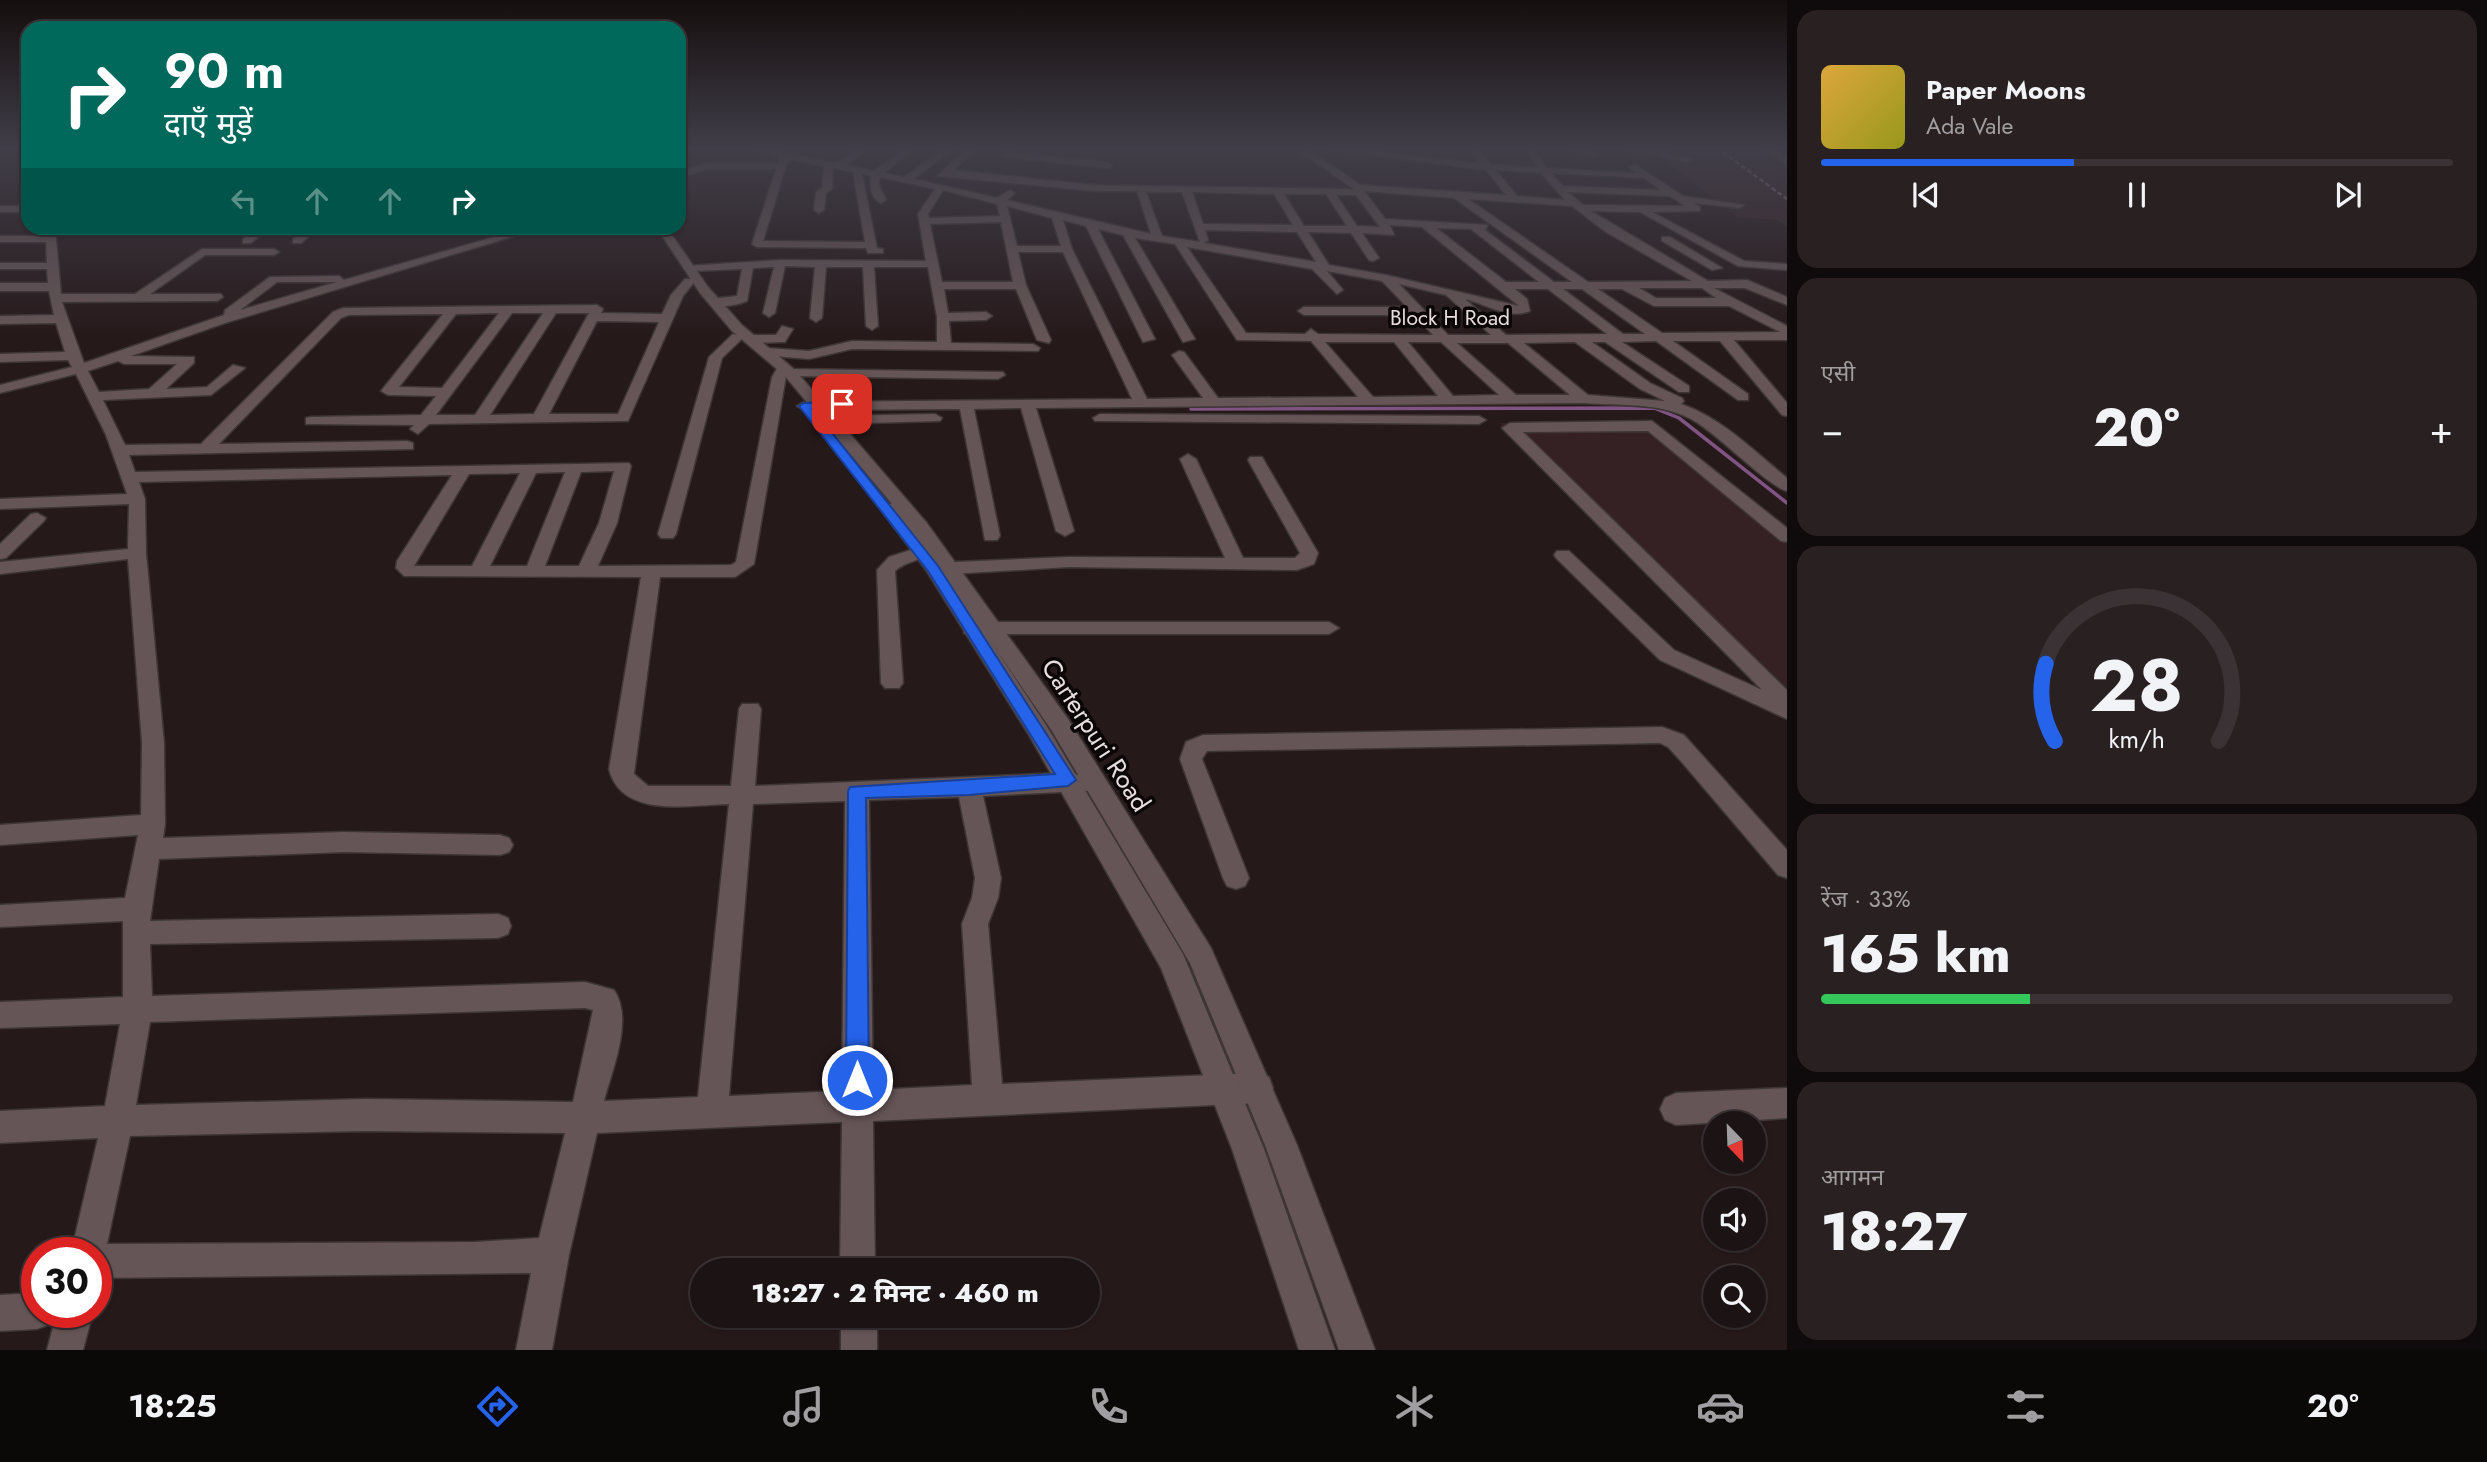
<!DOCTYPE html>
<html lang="hi">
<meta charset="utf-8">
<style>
:root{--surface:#1c1314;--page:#292022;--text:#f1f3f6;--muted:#a09ea0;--line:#3a3234;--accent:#2563eb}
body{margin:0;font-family:Jost,"Noto Sans Devanagari",sans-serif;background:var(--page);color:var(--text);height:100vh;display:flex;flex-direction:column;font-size:26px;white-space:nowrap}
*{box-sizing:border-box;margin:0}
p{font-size:23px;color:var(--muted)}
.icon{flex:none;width:38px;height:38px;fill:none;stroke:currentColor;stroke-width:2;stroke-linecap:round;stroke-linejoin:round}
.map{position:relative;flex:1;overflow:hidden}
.drawer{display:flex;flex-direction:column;gap:10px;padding:10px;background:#0f0a0b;width:700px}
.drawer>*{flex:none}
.hud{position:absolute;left:21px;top:21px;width:665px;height:214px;border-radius:21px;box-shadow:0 2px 5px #0004,0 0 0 2px var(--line);background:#00695c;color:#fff;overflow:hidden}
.needle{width:46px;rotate:157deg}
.controls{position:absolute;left:1703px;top:1111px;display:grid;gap:14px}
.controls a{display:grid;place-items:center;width:63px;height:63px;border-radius:50%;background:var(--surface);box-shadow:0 2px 5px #0004,0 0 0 2px var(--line);font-size:35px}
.speed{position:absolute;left:21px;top:1237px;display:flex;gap:14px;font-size:35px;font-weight:700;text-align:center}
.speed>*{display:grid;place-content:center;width:91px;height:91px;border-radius:50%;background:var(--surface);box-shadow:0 2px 5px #0004,0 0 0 2px var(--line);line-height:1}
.speed .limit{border:10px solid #d22;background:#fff;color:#111}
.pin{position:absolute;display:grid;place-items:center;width:60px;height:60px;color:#fff;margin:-30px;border-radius:14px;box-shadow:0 4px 10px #0006}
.me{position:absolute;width:77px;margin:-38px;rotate:0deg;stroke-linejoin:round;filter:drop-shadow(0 0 5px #0008)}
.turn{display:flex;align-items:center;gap:24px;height:147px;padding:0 28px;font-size:32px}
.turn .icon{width:91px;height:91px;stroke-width:2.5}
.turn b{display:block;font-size:49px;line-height:60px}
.lanes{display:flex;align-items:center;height:66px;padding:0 28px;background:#0003;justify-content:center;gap:35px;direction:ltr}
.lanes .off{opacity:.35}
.big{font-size:52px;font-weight:800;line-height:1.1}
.drawer .widget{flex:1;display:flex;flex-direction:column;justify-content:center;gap:10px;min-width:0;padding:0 24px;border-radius:21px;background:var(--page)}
.drawer .dial{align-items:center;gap:0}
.dial svg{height:182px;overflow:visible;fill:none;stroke:var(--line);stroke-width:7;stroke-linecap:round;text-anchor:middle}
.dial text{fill:var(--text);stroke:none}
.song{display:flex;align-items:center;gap:21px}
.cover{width:84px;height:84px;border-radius:10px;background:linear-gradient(135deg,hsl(40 70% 55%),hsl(60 70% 35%))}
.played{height:7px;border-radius:4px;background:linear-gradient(90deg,var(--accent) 40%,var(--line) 40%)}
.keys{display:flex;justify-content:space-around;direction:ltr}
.heat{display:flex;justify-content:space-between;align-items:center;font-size:38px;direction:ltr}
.charge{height:10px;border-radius:5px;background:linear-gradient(90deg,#34c759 33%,var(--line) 0)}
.trip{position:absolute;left:690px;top:1258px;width:410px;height:70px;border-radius:35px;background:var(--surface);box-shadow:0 2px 5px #0004,0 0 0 2px var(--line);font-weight:800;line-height:70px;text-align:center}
.dock{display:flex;height:112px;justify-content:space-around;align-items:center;background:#0b0808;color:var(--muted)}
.dock .icon{width:49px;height:49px}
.dock .current{color:var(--accent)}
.dock b{font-size:32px;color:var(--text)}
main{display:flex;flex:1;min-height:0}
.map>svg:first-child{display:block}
</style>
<main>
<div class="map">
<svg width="1787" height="1350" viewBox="0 0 1787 1350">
<rect width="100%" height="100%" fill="#26191a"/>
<g fill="#352124">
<polygon points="1650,149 1787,149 1787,227 1777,220 1737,217"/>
<polygon points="1654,421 1787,528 1787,695 1771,695 1499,423"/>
</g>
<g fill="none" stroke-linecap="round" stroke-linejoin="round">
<polyline stroke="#7f5482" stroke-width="3.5" points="1191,409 1654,408 1679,418 1787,503"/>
<g stroke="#3e3535" stroke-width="3">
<g id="minor">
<path d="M 743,148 L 762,148 L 836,163 L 859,148 L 869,148 L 846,165 L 874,171 L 905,148 L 915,148 L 884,173 L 904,177 L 945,148 L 954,148 L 914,179 L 997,198 L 1010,190 L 1015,193 L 1007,200 L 1151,234 L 1137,191 L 1094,191 L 937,176 L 968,148 L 978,148 L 954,170 L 1094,185 L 1354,189 L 1302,153 L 1305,148 L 1361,185 L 1506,195 L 1486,170 L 1323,149 L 1345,148 L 1481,164 L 1469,148 L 1478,148 L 1491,165 L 1538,167 L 1528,152 L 1530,148 L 1539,148 L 1536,152 L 1547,168 L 1636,173 L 1629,167 L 1636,165 L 1683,196 L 1744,205 L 1739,208 L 1694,203 L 1700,207 L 1700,211 L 1652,212 L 1744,261 L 1787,264 L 1787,270 L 1738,266 L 1640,212 L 1591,211 L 1708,281 L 1747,280 L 1787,297 L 1787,305 L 1745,288 L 1714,288 L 1787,326 L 1787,340 L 1734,340 L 1787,403 L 1787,416 L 1782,415 L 1720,341 L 1673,341 L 1748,394 L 1748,400 L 1738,400 L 1656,341 L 1622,342 L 1689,386 L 1689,392 L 1679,392 L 1605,342 L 1592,342 L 1650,383 L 1682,398 L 1684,401 L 1681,404 C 1722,418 1754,451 1787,478 L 1787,491 C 1767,486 1717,433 1691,419 C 1659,402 1619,406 1584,403 L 1036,408 L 1074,531 L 1065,536 L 1056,531 L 1021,408 L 974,409 L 1000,536 L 997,540 L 985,540 L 960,409 L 804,410 L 797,406 L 804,402 L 1132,399 L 1063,252 L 1018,252 L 1026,285 L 1051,340 L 1049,343 L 1037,340 L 1016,289 L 944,289 L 948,313 L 986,312 L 992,316 L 986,320 L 949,321 L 951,343 L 1033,344 L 1040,348 L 1038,351 L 852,349 L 809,359 L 762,355 L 762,349 L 767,348 L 809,351 L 852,341 L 937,342 L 937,317 L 928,267 L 874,267 L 878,326 L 872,330 L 866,326 L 863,267 L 826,267 L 822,318 L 816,322 L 810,318 L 815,267 L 785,266 L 775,313 L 769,317 L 763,313 L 774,267 L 753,268 L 747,301 C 735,306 724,307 711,305 L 711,299 L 737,296 L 742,269 L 691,271 L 685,268 L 687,266 L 780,260 L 926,261 L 918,214 L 935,189 L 880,177 L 879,185 L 886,200 L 881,203 C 871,199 869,185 871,176 L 862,174 L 877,248 L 883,249 L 883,253 L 868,253 L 866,248 L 757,247 L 752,244 L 776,169 L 707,169 L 679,178 L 679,172 L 706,163 L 778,163 L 780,157 ZM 788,159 L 824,166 L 822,188 L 816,192 L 814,210 L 819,213 L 824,210 L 826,193 L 832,189 L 833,168 L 853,172 L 865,242 L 763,241 ZM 1496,170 L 1541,173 L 1565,200 L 1517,196 ZM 1551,173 L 1644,178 L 1661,190 L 1563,186 ZM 943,190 L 997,204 L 1000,216 L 929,218 L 928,214 ZM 1364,191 L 1454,198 L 1572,282 L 1554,282 L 1485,230 L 1488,225 L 1385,219 ZM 1146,192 L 1182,192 L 1200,242 L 1162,236 ZM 1192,192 L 1274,194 L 1293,225 L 1203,224 ZM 1568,192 L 1670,196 L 1685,206 L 1583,205 ZM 1284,194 L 1326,194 L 1347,226 L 1304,226 ZM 1336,195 L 1356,195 L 1380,227 L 1357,226 ZM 1468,199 L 1572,206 L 1606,232 L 1692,281 L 1588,282 ZM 1007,206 L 1052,218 L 1061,246 L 1017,246 ZM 1063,220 L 1086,226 L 1143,342 L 1155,339 L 1098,229 L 1123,235 L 1183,342 L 1195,339 L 1135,238 L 1175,244 L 1237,340 L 1311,341 L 1358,397 L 1218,398 L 1184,352 L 1179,351 L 1172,355 L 1203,398 L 1147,399 L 1072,249 ZM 1001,222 L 1013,282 L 942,282 L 930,224 ZM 1390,225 L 1422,227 L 1519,306 L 1386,275 L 1329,265 L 1308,232 L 1351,233 L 1369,260 L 1373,261 L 1379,258 L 1362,233 L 1394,235 ZM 1436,228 L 1471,229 L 1539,282 L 1506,282 ZM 1205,230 L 1297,232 L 1316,262 L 1204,243 L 1208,240 ZM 1187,247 L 1312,269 L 1337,294 L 1343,290 L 1327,271 L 1382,281 L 1407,307 L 1304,307 L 1298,311 L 1304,315 L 1415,315 L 1433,335 L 1318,334 L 1311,329 L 1305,334 L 1246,333 ZM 1399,284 L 1446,295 L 1491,335 L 1448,335 ZM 1639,288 L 1702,288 L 1716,298 L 1656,298 ZM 1515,289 L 1548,289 L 1607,334 L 1506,335 L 1465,299 C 1487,304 1508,320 1530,311 L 1527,299 ZM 1563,289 L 1582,289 L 1645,334 L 1623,334 ZM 1598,289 L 1622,289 L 1654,306 L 1729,306 L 1780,332 L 1662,333 ZM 1325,342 L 1394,342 L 1438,396 L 1373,397 ZM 1408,342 L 1441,342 L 1499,395 L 1453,396 ZM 1575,342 L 1640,389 L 1665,401 L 1588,395 L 1524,343 ZM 1457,343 L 1508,343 L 1570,395 L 1516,395 Z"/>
<polygon points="1560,148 1580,148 1599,154 1595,157"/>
<polygon points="1763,148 1773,148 1787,158 1787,165"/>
<polygon points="1004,152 1108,162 1112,165 1108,168 1001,157"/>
<rect x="0" y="206" width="28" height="6"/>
<path d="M 45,228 L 55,228 L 61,294 L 135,294 L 202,249 L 274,249 L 279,252 L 274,255 L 205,255 L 150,294 L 221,294 L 223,297 L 217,301 L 62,302 L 84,363 L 224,315 L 225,310 L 270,277 L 339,276 L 344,280 L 526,228 L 541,228 L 225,323 L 131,356 L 194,357 L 194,363 L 166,389 L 207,387 L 233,365 L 245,368 L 211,395 L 103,400 L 125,445 L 201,444 L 333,312 L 343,308 L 597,305 L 603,309 L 601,313 L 662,314 L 671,295 L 685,279 L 693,279 L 695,281 L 683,296 L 628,421 L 429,424 L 418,434 L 410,429 L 414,425 L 306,424 L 306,418 L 311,417 L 421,415 L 436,396 L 388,395 L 381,391 L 443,314 L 349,315 L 341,318 L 219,444 L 407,441 L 413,443 L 413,449 L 129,455 L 135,472 L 629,463 L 631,466 L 617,523 L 598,566 L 731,565 L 736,562 L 772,377 L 779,365 L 789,365 L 790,369 L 1003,372 L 1005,375 L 998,379 L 786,376 L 754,564 L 735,577 L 660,577 L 634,774 L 648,786 L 731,786 L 739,709 L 742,704 L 758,704 L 761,709 L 755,786 L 1063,773 L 1104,778 L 1108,784 L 1104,790 L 983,796 L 1001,878 L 998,898 L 988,924 L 1002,1084 L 1258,1073 L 1269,1077 L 1273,1088 L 1269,1099 L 1258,1103 L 873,1121 L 875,1270 L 840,1270 L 842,1122 L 597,1133 L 569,1255 L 552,1350 L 516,1350 L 531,1273 L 96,1278 L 96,1253 L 71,1253 L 98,1138 L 0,1143 L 0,1111 L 105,1106 L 120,1024 L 0,1028 L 0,1002 L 123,997 L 123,921 L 0,927 L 0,905 L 125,898 L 138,835 L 0,845 L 0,825 L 141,815 L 142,743 L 128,559 L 0,574 L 0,562 L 128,549 L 129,504 L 0,509 L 0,499 L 127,494 L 106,435 L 76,374 L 0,393 L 0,385 L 72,367 L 68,360 L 0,362 L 0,354 L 65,352 L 56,323 L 0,324 L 0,316 L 54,315 L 49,291 L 0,291 L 0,283 L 48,283 L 47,269 L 0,269 L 0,263 L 47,263 L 46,242 L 0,242 L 0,236 L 45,236 ZM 277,282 L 337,282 L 240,310 ZM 499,313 L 442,388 L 399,387 L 456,314 ZM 512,313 L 543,313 L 475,415 L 436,415 ZM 556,313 L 589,313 L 534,414 L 490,415 ZM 597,321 L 659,322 L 618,414 L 549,414 ZM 118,361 L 124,364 L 177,364 L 149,389 L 99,392 L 88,371 ZM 614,471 L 599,523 L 579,566 L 545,566 L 581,472 ZM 565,472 L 527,566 L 490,566 L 536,473 ZM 520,473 L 472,566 L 414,566 L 469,474 ZM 452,475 L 397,561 L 396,568 L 404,576 L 641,577 L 609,769 C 621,819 690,805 729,804 L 698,1097 L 604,1101 C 612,1070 634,1019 614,990 L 585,982 L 152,996 L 150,944 L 498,938 L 508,934 L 511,926 L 508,918 L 498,914 L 150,921 L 159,859 L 344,852 L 500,855 L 509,852 L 513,845 L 509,838 L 500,835 L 344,832 L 163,838 L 165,824 L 164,743 L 146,553 L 145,499 L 139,482 ZM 959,797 L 975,878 L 972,898 L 962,924 L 972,1085 L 873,1090 L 869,800 ZM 845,801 L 842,1091 L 729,1096 L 753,804 ZM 585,1008 L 593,1010 L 573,1102 L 366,1099 L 136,1105 L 150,1022 ZM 366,1131 L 565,1133 L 539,1238 L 475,1242 L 107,1244 L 130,1136 Z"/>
<polygon points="170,228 182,228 174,234 166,234 165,232"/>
<polygon points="210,228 221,228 212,235 204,235 203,233"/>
<polygon points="258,228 269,228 251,243 243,243 243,239"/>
<polygon points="308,228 319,228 301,243 293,243 293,239"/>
<polygon points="365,228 376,228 369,235 361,235"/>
<polygon points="1662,237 1670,237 1722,268 1712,270 1662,241"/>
<polygon points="782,326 793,329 785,342 752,343 745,339 752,335 776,335"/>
<polygon points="733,334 744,337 722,358 676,534 673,538 661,538 658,534 709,357"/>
<polygon points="935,414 942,418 940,421 832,424 825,420 832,416"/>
<polygon points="1100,414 1479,416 1486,420 1479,424 1095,421 1093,418"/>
<polygon points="1652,421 1787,528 1787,542 1781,541 1648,431 1523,432 1787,690 1787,719 1660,660 1557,559 1554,555 1557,551 1569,551 1674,650 1762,690 1502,428 1510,423"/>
<polygon points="1188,454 1196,459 1243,558 1295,558 1300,553 1248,460 1250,457 1262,457 1318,553 1314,564 1297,570 1069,567 934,575 925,569 934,563 1069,557 1225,558 1180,459"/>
<polygon points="37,513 46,518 43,522 6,558 0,559 0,544 31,514"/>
<path d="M 920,547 L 926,548 L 929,552 C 921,562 905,561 895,571 L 903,683 L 899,688 L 885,688 L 881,683 L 877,570 L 889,557 Z"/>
<polygon points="993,622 1329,622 1339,628 1329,634 993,634 974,639 964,633 967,628"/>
<polygon points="1662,727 1684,735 1787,850 1787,878 1778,875 1680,760 1668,747 1660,743 1207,751 1202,759 1249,878 1245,886 1236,889 1227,886 1223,878 1180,759 1186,742 1203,735"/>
<polygon points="1787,1088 1787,1118 1676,1125 1665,1120 1660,1109 1665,1098 1676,1093"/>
<polygon points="37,1293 37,1312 54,1312 50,1324 37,1329 0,1331 0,1295"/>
<polygon points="57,1312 93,1312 83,1350 47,1350"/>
<rect x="841" y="1316" width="36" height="34"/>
</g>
</g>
<g stroke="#3e3535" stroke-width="3">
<g id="secondary">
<polygon points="1614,148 1647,148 1693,159 1689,162"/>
<polygon points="657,228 667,228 708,287 742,325 795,370 926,522 1068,719 1211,948 1297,1145 1375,1350 1339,1350 1265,1145 1190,963 1052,731 991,642 1046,725 1183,954 1264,1149 1335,1350 1299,1350 1232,1149 1161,968 1029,735 926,570 880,508 883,504 892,504 785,376 732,331 700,293"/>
</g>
</g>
<use href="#minor" fill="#655556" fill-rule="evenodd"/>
<use href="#secondary" fill="#655556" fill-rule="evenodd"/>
<polyline stroke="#8b8081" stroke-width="2.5" stroke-dasharray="5 2.5" stroke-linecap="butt" points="1717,148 1787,199"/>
</g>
<linearGradient id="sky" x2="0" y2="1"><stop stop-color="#150e0e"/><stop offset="0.44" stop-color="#413e49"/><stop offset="1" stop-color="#413e49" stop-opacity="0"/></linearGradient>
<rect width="1787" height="338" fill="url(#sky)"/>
<polygon fill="#2563eb" stroke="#184099" stroke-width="2" points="846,401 848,404 842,407 813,409 938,566 1076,780 1068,786 969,795 866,798 869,1080 865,1088 857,1091 849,1088 846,1080 848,791 850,787 1055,774 928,571 799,406 804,403"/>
<g text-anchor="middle" stroke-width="7" stroke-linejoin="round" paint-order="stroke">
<g font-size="21" fill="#e8dedf" stroke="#0b0606">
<text x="1450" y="325">Block H Road</text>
</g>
<g font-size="26" fill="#e8dedf" stroke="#0b0606">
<text transform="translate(1096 735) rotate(57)" y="9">Carterpuri Road</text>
</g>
</g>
</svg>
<div class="controls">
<a><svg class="needle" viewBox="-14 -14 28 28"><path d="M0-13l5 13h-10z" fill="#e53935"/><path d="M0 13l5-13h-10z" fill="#a09ea0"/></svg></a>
<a><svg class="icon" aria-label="sound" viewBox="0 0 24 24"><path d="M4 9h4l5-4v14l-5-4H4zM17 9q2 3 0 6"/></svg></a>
<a><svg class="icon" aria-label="search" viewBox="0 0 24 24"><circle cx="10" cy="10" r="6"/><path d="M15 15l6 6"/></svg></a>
</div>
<div class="speed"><div class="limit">30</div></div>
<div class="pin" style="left:842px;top:404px;background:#d93025"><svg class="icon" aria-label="arrive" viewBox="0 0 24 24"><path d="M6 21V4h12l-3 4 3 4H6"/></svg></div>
<svg class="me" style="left:857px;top:1080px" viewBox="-20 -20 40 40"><circle r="17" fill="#2563eb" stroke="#fff" stroke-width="3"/><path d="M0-11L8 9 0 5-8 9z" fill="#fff"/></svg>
<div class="trip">18:27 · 2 मिनट · 460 m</div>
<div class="hud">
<div class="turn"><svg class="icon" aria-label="right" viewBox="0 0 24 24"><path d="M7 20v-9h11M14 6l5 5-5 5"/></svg><div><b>90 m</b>दाएँ मुड़ें</div></div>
<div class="lanes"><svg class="icon off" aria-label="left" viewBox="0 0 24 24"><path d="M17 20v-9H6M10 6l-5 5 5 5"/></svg><svg class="icon off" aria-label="ahead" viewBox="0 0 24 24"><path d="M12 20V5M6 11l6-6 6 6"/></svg><svg class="icon off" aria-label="ahead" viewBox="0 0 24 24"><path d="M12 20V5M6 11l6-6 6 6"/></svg><svg class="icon" aria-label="right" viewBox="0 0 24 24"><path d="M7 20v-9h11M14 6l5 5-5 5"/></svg></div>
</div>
</div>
<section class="drawer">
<div class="widget">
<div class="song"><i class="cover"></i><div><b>Paper Moons</b><p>Ada Vale</p></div></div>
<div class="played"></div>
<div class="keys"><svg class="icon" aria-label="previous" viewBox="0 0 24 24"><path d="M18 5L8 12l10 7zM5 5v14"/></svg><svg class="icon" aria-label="pause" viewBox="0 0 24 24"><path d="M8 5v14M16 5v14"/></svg><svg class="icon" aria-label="next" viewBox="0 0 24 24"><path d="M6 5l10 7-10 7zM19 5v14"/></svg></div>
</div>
<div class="widget"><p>एसी</p>
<div class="heat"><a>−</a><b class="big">20°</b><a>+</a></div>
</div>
<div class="widget dial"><svg viewBox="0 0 100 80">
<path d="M14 69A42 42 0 1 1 86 69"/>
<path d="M14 69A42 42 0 0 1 10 35" stroke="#2563eb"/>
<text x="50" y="56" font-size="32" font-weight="700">28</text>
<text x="50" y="72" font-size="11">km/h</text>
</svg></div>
<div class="widget"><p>रेंज · 33%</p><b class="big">165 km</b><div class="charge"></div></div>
<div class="widget"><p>आगमन</p><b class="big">18:27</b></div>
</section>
</main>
<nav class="dock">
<b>18:25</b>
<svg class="icon current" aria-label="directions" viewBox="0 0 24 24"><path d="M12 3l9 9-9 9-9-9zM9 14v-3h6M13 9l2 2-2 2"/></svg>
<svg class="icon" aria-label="music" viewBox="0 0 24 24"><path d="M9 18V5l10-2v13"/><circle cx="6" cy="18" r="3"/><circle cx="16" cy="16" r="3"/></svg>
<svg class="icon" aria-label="phone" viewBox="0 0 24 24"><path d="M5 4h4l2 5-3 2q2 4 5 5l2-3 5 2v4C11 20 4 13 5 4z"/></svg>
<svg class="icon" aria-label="climate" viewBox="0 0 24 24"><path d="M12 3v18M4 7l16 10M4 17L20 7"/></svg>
<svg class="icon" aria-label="car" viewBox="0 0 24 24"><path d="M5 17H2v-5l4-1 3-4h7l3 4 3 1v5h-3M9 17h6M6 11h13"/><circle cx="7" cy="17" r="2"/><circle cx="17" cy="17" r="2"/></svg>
<svg class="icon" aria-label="filters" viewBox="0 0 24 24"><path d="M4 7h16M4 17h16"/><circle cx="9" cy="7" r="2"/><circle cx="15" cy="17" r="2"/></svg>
<b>20°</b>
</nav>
